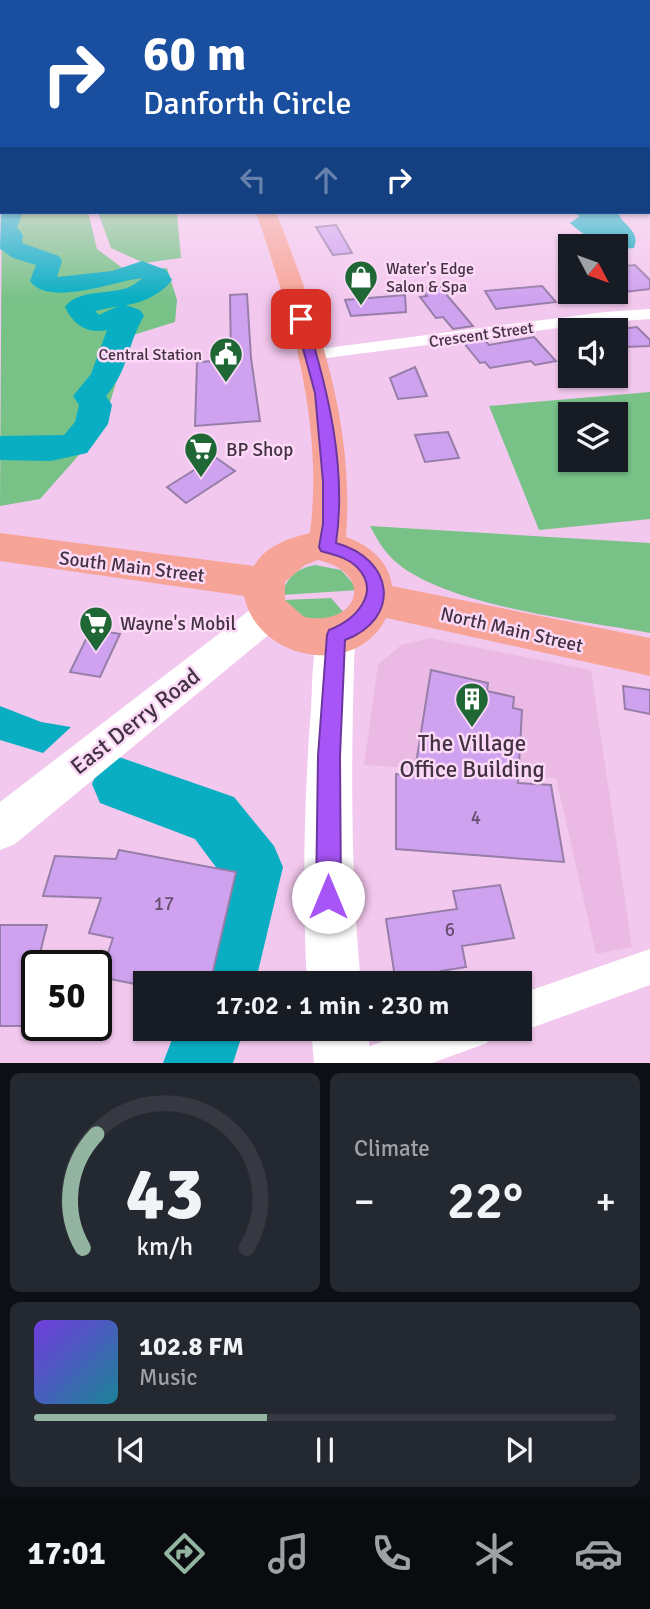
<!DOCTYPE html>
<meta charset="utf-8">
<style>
:root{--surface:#171b24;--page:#242831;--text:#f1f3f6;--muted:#9ea1a6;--line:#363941;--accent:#92b4a0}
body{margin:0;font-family:Signika,sans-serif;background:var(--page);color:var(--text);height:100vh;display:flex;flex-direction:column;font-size:26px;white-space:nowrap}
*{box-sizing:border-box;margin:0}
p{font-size:23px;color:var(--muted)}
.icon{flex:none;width:38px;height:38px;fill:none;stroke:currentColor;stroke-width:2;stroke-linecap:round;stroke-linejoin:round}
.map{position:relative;height:1063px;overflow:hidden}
.drawer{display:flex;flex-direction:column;gap:10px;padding:10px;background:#0d0f14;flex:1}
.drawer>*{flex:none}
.banner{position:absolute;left:0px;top:0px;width:651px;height:214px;box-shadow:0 2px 5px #0004;background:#1a4fa0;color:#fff;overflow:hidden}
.needle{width:46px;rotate:131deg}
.fabs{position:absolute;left:558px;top:234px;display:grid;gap:14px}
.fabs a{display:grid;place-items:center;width:70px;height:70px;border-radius:0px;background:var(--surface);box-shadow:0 2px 5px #0004;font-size:35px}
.speed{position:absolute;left:21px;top:950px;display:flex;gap:14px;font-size:35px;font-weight:700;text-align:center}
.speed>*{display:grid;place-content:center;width:91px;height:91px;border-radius:50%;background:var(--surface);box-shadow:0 2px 5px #0004;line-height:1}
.speed .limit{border:4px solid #111;border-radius:10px;background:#fff;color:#111}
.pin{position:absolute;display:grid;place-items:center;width:60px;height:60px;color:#fff;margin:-30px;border-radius:14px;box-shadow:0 4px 10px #0006}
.me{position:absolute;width:77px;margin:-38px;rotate:0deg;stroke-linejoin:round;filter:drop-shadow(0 0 5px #0008)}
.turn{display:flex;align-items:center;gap:24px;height:147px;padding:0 28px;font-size:32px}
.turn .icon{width:91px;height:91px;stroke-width:2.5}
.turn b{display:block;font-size:49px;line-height:60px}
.lanes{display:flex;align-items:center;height:66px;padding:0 28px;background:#0003;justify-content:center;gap:35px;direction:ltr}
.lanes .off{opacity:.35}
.big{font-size:52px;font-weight:600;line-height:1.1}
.drawer .card{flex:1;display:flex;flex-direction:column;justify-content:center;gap:10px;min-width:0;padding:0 24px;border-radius:10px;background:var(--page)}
.drawer .dial{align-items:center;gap:0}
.dial svg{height:182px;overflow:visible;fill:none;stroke:var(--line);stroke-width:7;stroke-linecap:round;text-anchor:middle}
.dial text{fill:var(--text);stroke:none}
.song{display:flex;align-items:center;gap:21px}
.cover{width:84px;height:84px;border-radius:10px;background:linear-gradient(135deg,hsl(260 70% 55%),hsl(190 70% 35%))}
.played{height:7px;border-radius:4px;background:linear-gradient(90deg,var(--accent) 40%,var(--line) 40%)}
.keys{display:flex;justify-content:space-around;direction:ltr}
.heat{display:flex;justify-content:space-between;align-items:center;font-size:38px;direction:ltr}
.drawer .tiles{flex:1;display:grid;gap:10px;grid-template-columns:1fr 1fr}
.card:last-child{grid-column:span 2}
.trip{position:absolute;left:133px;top:971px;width:399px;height:70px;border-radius:0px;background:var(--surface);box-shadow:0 2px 5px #0004;font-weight:600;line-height:70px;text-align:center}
.menu{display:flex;height:112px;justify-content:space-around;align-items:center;background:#090b0e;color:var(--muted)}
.menu .icon{width:49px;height:49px}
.menu .on{color:var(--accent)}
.menu b{font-size:32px;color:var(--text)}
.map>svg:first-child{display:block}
</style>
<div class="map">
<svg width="650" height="1063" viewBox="0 0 650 1063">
<rect width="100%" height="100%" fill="#f3c8ee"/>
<polygon fill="#eabae5" points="430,638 591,670 632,947 596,954 556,778 364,765 378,665 401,645"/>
<g fill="#78c288" fill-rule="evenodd">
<polygon points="2,178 2,212 88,212 97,249 128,272 167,268 177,300 175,322 130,336 102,429 40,499 0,506"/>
<polygon points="98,212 177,214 181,258 144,263 111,248"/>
<path d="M 650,392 L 650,519 L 539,530 L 489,406 ZM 570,415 L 616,415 L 616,460 L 570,460 Z"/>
<path d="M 370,526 L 650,543 L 650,633 C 585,621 429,605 387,553 C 380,545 375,535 370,526 Z"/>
<path d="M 315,565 L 341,570 L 359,590 L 282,595 C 286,577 298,568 315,565 Z"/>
<path d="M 331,598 L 346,615 C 318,626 303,621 282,600 Z"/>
</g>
<g fill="#09aec3">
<path d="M 572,212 L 618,212 C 622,226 641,230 634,248 C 609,250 589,241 570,223 L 580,216 Z"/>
<polygon points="0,706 41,722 71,727 43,753 0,740"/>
</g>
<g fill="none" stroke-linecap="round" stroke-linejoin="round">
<g fill="#09aec3" fill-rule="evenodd">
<path d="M 1,212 L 23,212 L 17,227 L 23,235 L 22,243 L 59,256 L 62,261 L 57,277 L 112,271 L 142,261 L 166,270 L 172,280 C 162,294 142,303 126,305 L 140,310 L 144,316 C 127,344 129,370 106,396 L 112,405 L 108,424 L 87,453 L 51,461 L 0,460 L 0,436 L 64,435 L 75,422 L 79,405 L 73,396 L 91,374 L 107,330 C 86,334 74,325 65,307 C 77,290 106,294 123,289 C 130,288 137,282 143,278 C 117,280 49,308 30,281 L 36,265 L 13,258 L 0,249 ZM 118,306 L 99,315 L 95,311 Z"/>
<polygon points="119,757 234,797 274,846 283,867 255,984 189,984 221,874 195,839 100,803 92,784 100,765"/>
<polygon points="176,1029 244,1029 233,1063 163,1063"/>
</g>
</g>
<g fill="#cfa2f0" stroke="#977ea9" stroke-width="2">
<polygon points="336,225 352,253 333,255 316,227"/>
<polygon points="635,265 650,280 650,289 616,293 616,267"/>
<polygon points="435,281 473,326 453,329 443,317 436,318 420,297 427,296 423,291"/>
<polygon points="542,286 556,302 496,309 485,291"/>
<polygon points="247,294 251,358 260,421 195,426 197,362 231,360 230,295"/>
<polygon points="405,295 406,312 351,316 345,300"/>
<polygon points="637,327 650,340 650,346 626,347 616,335 616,331 611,330"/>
<polygon points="534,337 556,361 535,365 531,361 490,368 485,362 480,363 464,343 485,340 489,345"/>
<polygon points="415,367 427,396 398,399 390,378"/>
<polygon points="448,432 459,458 425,462 415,435"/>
<polygon points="215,457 235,471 186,503 167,487"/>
<polygon points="91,629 120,634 100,677 70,672"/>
<polygon points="431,670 488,683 487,691 514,697 513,708 522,710 518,783 551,785 564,862 396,849 396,774 414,776"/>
<polygon points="623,686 650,690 650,714 625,709"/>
<polygon points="119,850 236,872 210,984 145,984 145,986 100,977 113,938 89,933 101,898 43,896 55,856 116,859"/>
<polygon points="500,885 514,938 462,946 466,967 441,971 444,984 396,984 386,919 457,909 453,891"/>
<polygon points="0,925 47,925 22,1026 0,1026"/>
</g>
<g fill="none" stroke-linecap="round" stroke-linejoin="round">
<g fill="#fff" fill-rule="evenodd">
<rect x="649" y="166" width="1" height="6"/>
<polygon points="650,309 650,319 605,322 311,360 302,355 311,350 605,312"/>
<polygon points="650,949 650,985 520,1032 512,1029 520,1029 520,994"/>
<polygon points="417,1029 492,1029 487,1043 432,1063 356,1063 362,1049"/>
</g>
<polygon fill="#fff" fill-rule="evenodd" points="271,599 283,603 288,613 283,623 15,844 0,850 0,802 259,603"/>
<g fill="#fff" fill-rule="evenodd">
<path d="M 336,618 L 349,623 L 355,635 C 351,752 350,867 361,984 L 307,984 C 302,892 304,800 311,708 C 313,681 311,648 323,623 Z"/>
<polygon points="311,1029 367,1029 372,1063 314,1063"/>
</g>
<path fill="#f6a498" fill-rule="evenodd" d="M 256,212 L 276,212 C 317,317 355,423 346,537 C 369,545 389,561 392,586 L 650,638 L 650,676 L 386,618 C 357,678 258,662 244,596 L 0,561 L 0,533 L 254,566 C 265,546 289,538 310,533 C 324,423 291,316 256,212 ZM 318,560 C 376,573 359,627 304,617 L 285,600 L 285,582 L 305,565 Z"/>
</g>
<linearGradient id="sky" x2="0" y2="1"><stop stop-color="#4fb2d9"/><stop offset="0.5" stop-color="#fae6f7"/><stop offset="1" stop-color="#fae6f7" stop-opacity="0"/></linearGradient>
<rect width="650" height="299" fill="url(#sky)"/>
<path fill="#a855f7" stroke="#6d37a1" stroke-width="2" d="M 301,316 L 306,319 C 328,390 347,468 336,543 C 394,559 402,618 345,640 L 340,756 L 341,897 L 337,905 L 328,909 L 320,905 L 316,897 L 318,756 L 327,635 L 329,630 C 355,620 382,593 357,567 C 347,557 334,555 321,551 L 319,547 L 323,524 L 323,482 L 315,393 L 295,319 Z"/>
<defs>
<g id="shop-pin" transform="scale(1.75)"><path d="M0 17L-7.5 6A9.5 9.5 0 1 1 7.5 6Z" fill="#1f6836" stroke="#fbd9f7"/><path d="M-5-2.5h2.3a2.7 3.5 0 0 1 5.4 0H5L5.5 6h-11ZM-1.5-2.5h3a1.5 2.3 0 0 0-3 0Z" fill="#fff"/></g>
<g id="civic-pin" transform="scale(1.75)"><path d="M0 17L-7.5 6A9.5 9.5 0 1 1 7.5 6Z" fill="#1f6836" stroke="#fbd9f7"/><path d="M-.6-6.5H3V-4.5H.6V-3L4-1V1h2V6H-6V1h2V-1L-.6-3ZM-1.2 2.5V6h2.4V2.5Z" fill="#fff"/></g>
<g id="supermarket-pin" transform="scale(1.75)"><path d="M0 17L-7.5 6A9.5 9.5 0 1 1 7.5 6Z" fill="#1f6836" stroke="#fbd9f7"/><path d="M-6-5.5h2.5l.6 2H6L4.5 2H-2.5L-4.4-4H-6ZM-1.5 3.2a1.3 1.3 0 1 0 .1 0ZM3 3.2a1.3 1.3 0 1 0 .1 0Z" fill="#fff"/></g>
<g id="building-pin" transform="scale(1.75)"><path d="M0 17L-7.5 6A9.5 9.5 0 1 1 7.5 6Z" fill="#1f6836" stroke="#fbd9f7"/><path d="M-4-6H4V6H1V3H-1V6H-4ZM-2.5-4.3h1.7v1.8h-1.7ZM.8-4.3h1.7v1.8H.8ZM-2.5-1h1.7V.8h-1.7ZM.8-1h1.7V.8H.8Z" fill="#fff"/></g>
</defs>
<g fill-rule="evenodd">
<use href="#shop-pin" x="361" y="277"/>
<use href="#civic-pin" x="226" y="354"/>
<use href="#supermarket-pin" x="201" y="449"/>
<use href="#supermarket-pin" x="96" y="623"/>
<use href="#building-pin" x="472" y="699"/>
</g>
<g text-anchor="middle" stroke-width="5" stroke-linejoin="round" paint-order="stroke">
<g font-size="16" fill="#433241" stroke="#fbd9f7" text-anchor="start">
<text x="386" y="274">Water's Edge<tspan x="386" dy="18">Salon &amp; Spa</tspan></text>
<text x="202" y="360" text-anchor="end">Central Station</text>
</g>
<g font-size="16" fill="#433241" stroke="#fbd9f7">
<text transform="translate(481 334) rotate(-8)" y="6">Crescent Street</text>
</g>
<g font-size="19" fill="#433241" stroke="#fbd9f7" text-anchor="start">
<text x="226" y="456">BP Shop</text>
<text x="120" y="630">Wayne's Mobil</text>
</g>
<g font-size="19" fill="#433241" stroke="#fbd9f7">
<text transform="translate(132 566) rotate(7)" y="7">South Main Street</text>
<text transform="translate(512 629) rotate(13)" y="7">North Main Street</text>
</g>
<g font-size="19" fill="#664e6d">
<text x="476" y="824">4</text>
<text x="164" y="910">17</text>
<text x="450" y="936">6</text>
</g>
<g font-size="23" fill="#433241" stroke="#fbd9f7">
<text transform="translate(135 721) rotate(-38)" y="8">East Derry Road</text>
</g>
<g font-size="23" fill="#433241" stroke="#fbd9f7">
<text x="472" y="751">The Village<tspan x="472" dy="26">Office Building</tspan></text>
</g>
</g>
</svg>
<div class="fabs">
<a><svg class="needle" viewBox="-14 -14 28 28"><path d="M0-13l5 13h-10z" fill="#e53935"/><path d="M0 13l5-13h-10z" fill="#9ea1a6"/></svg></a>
<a><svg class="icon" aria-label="sound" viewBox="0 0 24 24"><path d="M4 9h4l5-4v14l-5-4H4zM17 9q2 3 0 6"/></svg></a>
<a><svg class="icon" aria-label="layers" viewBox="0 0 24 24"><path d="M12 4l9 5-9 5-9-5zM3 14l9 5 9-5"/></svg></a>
</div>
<div class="speed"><div class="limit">50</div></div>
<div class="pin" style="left:301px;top:319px;background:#d93025"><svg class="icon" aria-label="arrive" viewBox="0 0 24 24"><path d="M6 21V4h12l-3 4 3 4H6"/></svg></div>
<svg class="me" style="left:328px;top:897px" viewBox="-20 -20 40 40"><circle r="19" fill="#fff"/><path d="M0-13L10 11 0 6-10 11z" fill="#a855f7"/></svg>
<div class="trip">17:02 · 1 min · 230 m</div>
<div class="banner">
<div class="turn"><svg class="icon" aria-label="right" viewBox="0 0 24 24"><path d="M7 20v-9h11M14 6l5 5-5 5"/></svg><div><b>60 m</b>Danforth Circle</div></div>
<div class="lanes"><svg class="icon off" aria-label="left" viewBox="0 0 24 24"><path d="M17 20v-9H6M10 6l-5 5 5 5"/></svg><svg class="icon off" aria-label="ahead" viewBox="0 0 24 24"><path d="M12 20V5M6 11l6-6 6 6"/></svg><svg class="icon" aria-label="right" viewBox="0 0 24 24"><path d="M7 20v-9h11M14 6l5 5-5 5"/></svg></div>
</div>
</div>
<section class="drawer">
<div class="tiles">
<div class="card dial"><svg viewBox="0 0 100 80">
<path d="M14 69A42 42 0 1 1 86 69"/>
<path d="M14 69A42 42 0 0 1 20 19" stroke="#92b4a0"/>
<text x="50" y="56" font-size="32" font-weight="700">43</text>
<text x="50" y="72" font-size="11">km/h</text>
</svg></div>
<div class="card"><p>Climate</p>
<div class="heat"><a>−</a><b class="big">22°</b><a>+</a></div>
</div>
<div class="card">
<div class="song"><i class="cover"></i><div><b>102.8 FM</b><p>Music</p></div></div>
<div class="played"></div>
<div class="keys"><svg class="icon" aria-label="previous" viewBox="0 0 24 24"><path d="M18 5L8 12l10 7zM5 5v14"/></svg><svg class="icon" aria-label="pause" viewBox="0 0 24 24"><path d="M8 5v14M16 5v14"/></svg><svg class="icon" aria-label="next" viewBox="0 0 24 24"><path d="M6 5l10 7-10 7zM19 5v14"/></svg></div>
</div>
</div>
</section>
<nav class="menu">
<b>17:01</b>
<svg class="icon on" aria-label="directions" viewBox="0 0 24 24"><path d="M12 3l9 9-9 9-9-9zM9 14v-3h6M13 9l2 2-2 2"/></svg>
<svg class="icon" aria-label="music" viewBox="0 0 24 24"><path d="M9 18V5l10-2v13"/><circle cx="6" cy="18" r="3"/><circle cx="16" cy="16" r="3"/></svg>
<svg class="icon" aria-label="phone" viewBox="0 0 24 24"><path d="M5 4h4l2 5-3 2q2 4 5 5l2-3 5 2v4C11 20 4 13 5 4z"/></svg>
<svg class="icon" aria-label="climate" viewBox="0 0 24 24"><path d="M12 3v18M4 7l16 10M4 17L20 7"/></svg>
<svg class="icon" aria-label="car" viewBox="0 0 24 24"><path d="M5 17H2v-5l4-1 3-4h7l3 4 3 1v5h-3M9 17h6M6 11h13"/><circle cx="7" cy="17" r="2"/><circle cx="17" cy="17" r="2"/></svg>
</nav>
